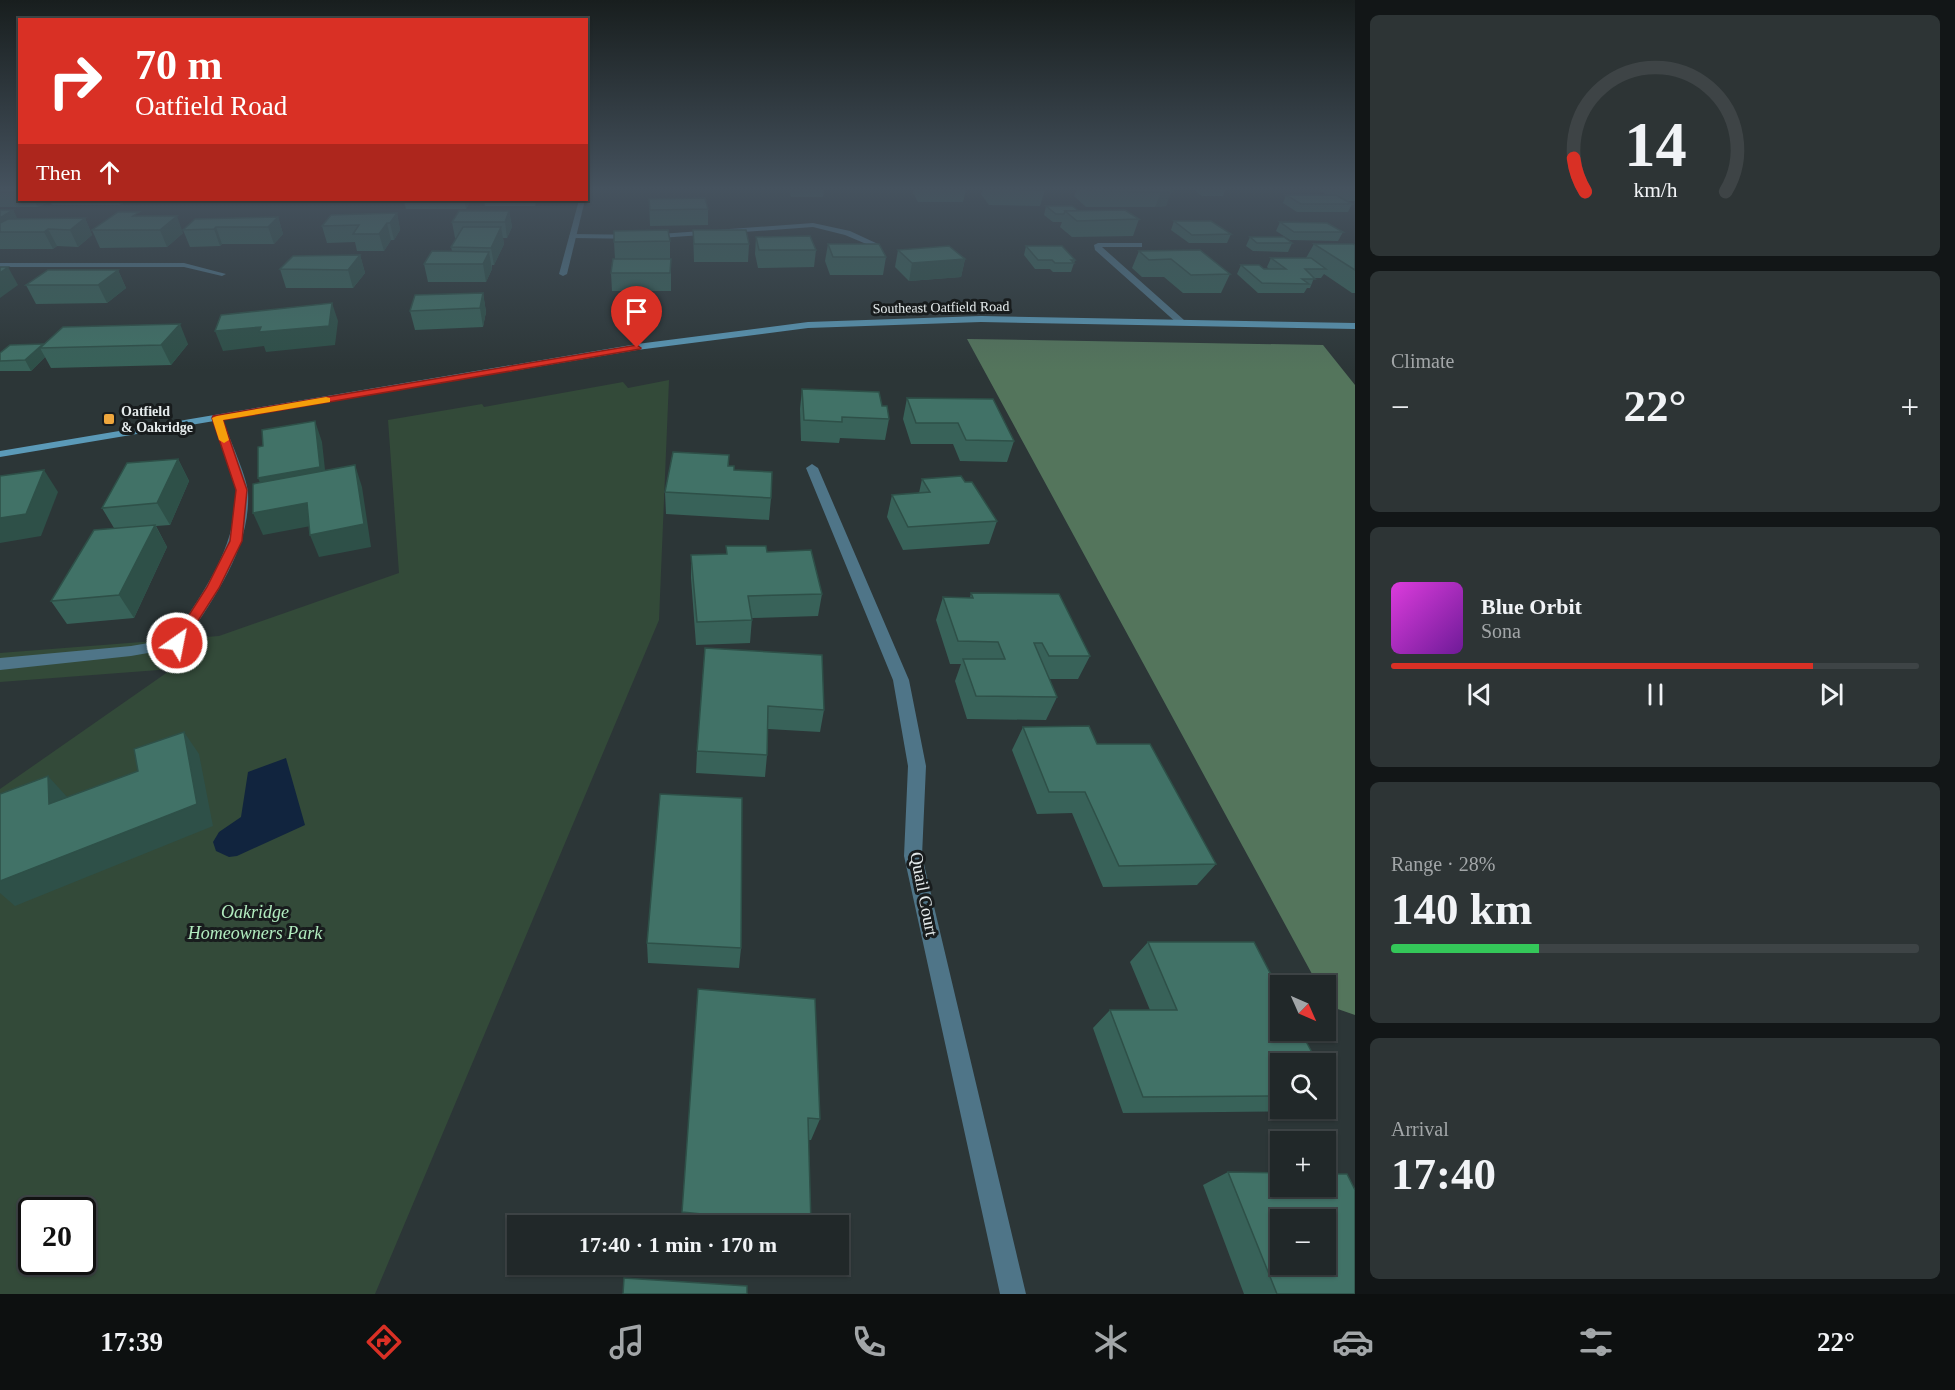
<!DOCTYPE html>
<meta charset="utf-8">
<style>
:root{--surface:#212829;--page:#2d3435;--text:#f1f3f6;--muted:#a2a6a8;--line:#3e4446;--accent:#d93025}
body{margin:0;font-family:"Times New Roman",serif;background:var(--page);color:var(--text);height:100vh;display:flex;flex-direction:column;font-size:22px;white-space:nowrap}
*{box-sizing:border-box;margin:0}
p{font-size:20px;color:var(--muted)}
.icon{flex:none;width:33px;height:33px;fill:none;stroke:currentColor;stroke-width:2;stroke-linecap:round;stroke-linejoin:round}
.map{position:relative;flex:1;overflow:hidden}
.sheet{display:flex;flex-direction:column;gap:15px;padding:15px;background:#121617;width:600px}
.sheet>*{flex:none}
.guide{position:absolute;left:18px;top:18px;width:570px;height:183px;border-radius:0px;box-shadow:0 2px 4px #0004,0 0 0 2px var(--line);background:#d93025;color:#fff;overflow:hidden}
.needle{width:39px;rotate:135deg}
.tools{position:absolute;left:1270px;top:975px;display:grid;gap:12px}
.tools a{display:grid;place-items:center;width:66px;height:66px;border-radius:0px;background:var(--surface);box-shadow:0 2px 4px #0004,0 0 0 2px var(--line);font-size:30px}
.speed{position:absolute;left:18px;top:1197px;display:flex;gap:12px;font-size:30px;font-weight:700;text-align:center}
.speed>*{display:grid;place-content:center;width:78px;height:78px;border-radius:50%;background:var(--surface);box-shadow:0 2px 4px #0004,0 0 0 2px var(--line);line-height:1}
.speed .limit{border:3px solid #111;border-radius:9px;background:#fff;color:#111}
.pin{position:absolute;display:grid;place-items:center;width:51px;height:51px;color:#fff;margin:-62px -26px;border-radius:50% 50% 50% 0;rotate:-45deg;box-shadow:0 0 6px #0007}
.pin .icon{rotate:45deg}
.me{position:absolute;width:66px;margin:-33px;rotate:33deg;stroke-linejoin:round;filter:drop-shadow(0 0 4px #0008)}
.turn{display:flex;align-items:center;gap:21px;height:126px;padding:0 18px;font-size:27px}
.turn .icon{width:78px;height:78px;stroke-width:2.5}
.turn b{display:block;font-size:42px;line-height:51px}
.then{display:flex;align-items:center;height:57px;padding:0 18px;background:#0003;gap:12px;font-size:22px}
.big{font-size:45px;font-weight:800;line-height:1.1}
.sheet .card{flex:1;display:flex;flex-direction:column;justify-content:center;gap:9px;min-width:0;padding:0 21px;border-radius:9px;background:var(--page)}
.sheet .dial{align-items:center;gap:0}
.dial svg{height:156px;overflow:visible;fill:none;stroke:var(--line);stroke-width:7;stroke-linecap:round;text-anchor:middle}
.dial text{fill:var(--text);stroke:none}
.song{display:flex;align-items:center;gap:18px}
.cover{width:72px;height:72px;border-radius:9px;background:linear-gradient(135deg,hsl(300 70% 55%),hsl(280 70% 35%))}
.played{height:6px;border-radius:3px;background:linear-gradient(90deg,var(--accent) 80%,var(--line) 80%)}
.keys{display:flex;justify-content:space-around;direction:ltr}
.heat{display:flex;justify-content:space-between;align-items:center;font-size:33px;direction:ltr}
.charge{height:9px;border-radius:4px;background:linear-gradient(90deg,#34c759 28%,var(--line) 0)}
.trip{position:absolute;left:507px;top:1215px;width:342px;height:60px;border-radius:0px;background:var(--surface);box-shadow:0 2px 4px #0004,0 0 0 2px var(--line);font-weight:800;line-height:60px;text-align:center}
.menu{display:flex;height:96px;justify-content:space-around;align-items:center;background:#0d1010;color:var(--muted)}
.menu .icon{width:42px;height:42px}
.menu .active{color:var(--accent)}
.menu b{font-size:27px;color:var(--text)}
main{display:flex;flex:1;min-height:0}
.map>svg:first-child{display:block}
</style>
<main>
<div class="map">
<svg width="1355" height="1294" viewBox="0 0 1355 1294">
<rect width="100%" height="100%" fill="#2c3637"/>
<path fill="#334a39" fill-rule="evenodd" d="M 669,380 L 659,620 L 375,1294 L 0,1294 L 0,789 L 172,669 L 0,682 L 0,653 L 219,636 L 399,573 L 388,420 L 482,404 L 484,407 L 623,382 L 628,388 ZM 32,1210 L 82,1210 L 82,1262 L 32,1262 Z"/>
<polygon fill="#54755c" points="967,339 1323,345 1355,385 1355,1015 1329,1006 1326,1000 1326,986 1318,985"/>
<polygon fill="#11243e" points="286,758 305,825 237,856 229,857 216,851 213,842 219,832 241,817 248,772"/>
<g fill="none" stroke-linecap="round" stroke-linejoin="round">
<g fill="#4f7588" fill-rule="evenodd">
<polygon points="813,223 850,231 878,244 871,246 845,235 813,227 646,239 573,238 569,236 573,234 646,235"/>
<polygon points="1098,243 1142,243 1142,247 1102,247 1184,320 1184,324 1178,324 1095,250 1094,245"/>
<path d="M 217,415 L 222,418 C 228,435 247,477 248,492 C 251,550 212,600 182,647 L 131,656 L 0,670 L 0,658 L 131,646 L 172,639 C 202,594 236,549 236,493 C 236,478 217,434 212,418 Z"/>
</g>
<g fill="#4f7588" fill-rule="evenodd">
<polygon points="579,200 585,200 567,274 563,276 559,274"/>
<polygon points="0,263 184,263 226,274 222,276 184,267 0,267"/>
<polygon points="812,464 818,468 909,680 926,766 922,856 1026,1294 1000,1294 904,856 908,766 893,680 806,468"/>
</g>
<polygon fill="#5b9ab8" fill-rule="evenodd" points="981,316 1355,323 1355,329 981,322 808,328 637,350 0,457 0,451 637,344 808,322"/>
</g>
<g fill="#386259">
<polygon points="0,189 20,189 20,200 128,200 120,205 52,205 50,201 38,207 0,207"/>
<polygon points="789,189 824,189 823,197 791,197"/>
<polygon points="914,189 966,189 963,202 918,202 913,193"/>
<polygon points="983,189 1044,189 1045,190 1040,206 989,205 981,194"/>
<polygon points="1077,189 1170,189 1166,206 1155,207 1086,207 1074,196"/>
<polygon points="1197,189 1226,189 1223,196 1202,196 1196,191"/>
<polygon points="1321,189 1355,189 1355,201 1346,201 1352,204 1348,212 1297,212 1283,203 1286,195 1328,195 1320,191"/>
<polygon points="649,199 708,209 708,225 650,226"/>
<polygon points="135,200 190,200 189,201 136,201"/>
<polygon points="191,200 260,200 257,202 192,202"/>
<polygon points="272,200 327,200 326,201"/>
<polygon points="351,200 471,200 466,209 406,209 404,201 351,201"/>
<polygon points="484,200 537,200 535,206 485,206"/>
<polygon points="1046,206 1079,211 1139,219 1133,236 1072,237 1060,227 1062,222 1053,222 1044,215"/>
<polygon points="0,210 13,210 17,219 85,218 92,235 78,247 57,246 53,249 0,249"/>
<polygon points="509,211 512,227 507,238 503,238 504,244 494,265 492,265 492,269 486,282 428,282 424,264 452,251 451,247 457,238 455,238 452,222"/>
<polygon points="397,213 400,230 394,240 391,240 384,251 357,251 355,242 327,243 322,226"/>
<polygon points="141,216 183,233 167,247 100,248 92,230"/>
<polygon points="278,217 283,234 274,244 222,244 220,246 190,247 183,230"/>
<polygon points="1174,221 1231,234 1227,243 1189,243 1171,230"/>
<polygon points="1280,222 1343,232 1338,241 1290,240 1276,231"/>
<polygon points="693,230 749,244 748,262 694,262"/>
<polygon points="756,237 816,250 814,267 758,268 755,254"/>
<polygon points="1250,237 1292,243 1288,252 1253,251 1246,246"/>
<polygon points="670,241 670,259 671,259 671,291 612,291 611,273 615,259 614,242"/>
<polygon points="828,244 886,257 883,275 830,275 825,261"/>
<polygon points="1314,244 1355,245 1355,293 1352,293 1324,274 1321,278 1314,278 1310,288 1307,288 1304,293 1258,293 1237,274 1241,265 1269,269 1267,267 1271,258 1306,258"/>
<polygon points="1026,246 1075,260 1071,272 1053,272 1050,269 1035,269 1024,255"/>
<polygon points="898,250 965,259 961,277 909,281 895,267"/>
<polygon points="1139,251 1230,274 1221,293 1183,293 1164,277 1142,277 1132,268"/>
<polygon points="360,255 365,273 353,288 286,288 280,269"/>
<polygon points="118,270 126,288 107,303 36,304 26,285"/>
<polygon points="483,293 486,312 483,327 415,330 410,311"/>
<polygon points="44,344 188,344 171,365 51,368 45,357 31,371 0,371 0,353"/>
<polygon points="802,389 882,406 889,419 885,440 840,438 839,443 801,441 800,409"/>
<polygon points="907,398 1014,441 1007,462 960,461 953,444 911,444 903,419"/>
<polygon points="729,455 729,466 771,498 769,520 666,514 665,492"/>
<polygon points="178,459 189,481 170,525 156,526 167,547 134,618 67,624 51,601 114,528 102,508"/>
<polygon points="922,479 997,521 989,544 903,550 887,517 892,495 919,493"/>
<polygon points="726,546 767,552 822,594 818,616 752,618 750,643 696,645 691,578 691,555 726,554"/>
<polygon points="971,593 1090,656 1078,679 1049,679 1057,697 1046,720 967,719 955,681 961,664 950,664 936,620 943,597 970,598"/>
<polygon points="705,648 824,710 820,732 768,729 767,755 765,777 696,773 697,751"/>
<polygon points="1023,727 1097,744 1216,864 1197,885 1103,887 1072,813 1037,814 1012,750"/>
<polygon points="1148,942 1281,1064 1281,1108 1311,1108 1307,1111 1123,1113 1093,1028 1110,1010 1150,1010 1130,962"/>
<polygon points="647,943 741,948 739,968 648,963"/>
<polygon points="698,989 820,1119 811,1140 808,1140 811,1225 682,1226"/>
<polygon points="1326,1079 1335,1095 1326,1100"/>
<polygon points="1228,1172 1355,1294 1244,1294 1203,1185"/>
</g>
<g fill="#2e5048">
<polygon points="1172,191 1166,206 1155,207 1161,192"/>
<polygon points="34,200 50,200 50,201 38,207"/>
<polygon points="118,200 128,200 120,205"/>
<polygon points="464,200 471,200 466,209"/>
<polygon points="534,200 537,200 535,206"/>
<polygon points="13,210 22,227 0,232 0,218"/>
<polygon points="509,211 512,227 507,238 505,222"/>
<polygon points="397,213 400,230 394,240 390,223"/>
<polygon points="177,216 183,233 167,247 160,230"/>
<polygon points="278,217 283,234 274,244 268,227"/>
<polygon points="85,218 92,235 78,247 70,230"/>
<polygon points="387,223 391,240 384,251 379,234"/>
<polygon points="216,227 222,244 220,246 214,229"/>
<polygon points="501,227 504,244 494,265 491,248"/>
<polygon points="48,229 57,246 53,249 44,232"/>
<polygon points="489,252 492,269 486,282 483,264"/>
<polygon points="360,255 365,273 353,288 348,270"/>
<polygon points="965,259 961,277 909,281 912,263"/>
<polygon points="8,267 18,285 0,298 0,273"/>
<polygon points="118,270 126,288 107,303 98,285"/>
<polygon points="483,293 486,312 483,327 480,308"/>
<polygon points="332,303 338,321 335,345 266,352 264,346 223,351 215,331"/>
<polygon points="180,324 188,344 171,365 161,345"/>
<polygon points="43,344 40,348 45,357 31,371 25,360"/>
<polygon points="315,421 322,442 327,488 267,500 258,478"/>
<polygon points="178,459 189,481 170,525 157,503"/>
<polygon points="355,465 362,487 371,547 319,557 310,535"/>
<polygon points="44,470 58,492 41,536 0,543 0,518"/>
<polygon points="307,503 316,525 263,535 253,513"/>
<polygon points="155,525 167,547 134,618 119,595"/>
<polygon points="184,732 199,754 213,826 15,906 0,893 0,881 197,804"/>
<polygon points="48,776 68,798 49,804"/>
</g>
<g fill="#417267" stroke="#2e5048" stroke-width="1.5" fill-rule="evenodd">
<rect x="0" y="189" width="20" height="3"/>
<polygon points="993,189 1044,189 1045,190"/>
<polygon points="1089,189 1170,189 1172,191 1161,192 1091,191"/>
<polygon points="1286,195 1336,195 1352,204 1301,204"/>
<polygon points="705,198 708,209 650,210 649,199"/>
<polygon points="1046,206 1072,206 1079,211 1065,211 1064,214 1056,214"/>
<polygon points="0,210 13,210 0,218"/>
<polygon points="1125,210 1139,219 1077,221 1065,211"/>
<polygon points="459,211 509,211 505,222 452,222"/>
<polygon points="118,212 139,212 133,216 177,216 160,230 92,230"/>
<polygon points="397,213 390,223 387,223 379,234 353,234 359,225 322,226 331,215"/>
<polygon points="278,217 268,227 216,227 214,229 183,230 195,219"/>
<polygon points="85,218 70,230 48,229 44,232 0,232 0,223 8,219"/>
<polygon points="1174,221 1211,221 1231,234 1192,235"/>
<polygon points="1280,222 1327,223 1343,232 1294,232"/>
<polygon points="463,227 501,227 491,248 451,247"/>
<polygon points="668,230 670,241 614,242 614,231"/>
<polygon points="693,230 746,230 749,244 694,244"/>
<polygon points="810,236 816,250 759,250 756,237"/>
<polygon points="1250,237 1284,237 1292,243 1257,243"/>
<polygon points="828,244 879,244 886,257 833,257"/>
<polygon points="1314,244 1353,244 1355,245 1355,270"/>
<polygon points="949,246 965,259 912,263 898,250"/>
<polygon points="1026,246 1062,246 1075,260 1071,260 1074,263 1055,263 1052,260 1038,260"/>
<polygon points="1200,250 1230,274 1191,275 1171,259 1149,260 1139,251"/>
<polygon points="432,251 489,252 483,264 424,264"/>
<polygon points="360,255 348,270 280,269 293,256"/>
<polygon points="1271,258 1311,258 1326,269 1305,269 1315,279 1302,279 1309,284 1262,283 1241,265 1259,265 1264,269 1286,269"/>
<polygon points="613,259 671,259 670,273 611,273"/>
<polygon points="0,267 8,267 0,273"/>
<polygon points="48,270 118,270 98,285 26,285"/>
<polygon points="483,293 480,308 410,311 415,295"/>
<polygon points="332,303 329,326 259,332 261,327 215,331 221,315"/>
<polygon points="180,324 161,345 40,348 63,327"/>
<polygon points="43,344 25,360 0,361 0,353 10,345"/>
<polygon points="802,389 879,392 882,406 887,406 889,419 842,417 842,422 804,420"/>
<polygon points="907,398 993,399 1014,441 966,440 958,423 916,423"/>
<polygon points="315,421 320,467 258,478 258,447 263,446 262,430"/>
<polygon points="673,452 729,455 728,466 734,466 734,470 772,472 771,498 665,492"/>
<polygon points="178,459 157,503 102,508 127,463"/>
<polygon points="355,465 364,524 310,535 307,503 253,513 253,484"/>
<polygon points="44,470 26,514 0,518 0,476"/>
<polygon points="961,476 965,482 972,482 997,521 908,527 892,495 930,492 922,479"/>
<polygon points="155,525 119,595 51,601 94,530"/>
<polygon points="726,546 766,546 767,552 811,550 822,594 748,596 752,620 697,622 691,555 727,554"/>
<polygon points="971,593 1059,594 1090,656 1049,656 1042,643 1034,643 1057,697 976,696 963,659 1005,659 998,642 958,641 943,597 973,598"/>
<polygon points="705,648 822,655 824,710 768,706 767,755 697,751"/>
<polygon points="1089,726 1097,744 1150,744 1216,864 1119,866 1085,792 1049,792 1023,727"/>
<polygon points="184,732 197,804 0,881 0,794 48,776 49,804 138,771 134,749"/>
<polygon points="660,794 742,798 741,948 647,943"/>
<polygon points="1148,942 1254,942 1281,994 1281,1030 1300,1030 1318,1064 1281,1064 1281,1096 1143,1097 1110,1010 1177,1010"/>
<polygon points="698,989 815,999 820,1119 808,1118 811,1225 682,1212"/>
<polygon points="1326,1079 1335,1095 1326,1095"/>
<path d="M 1228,1172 L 1281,1173 L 1281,1186 L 1326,1186 L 1326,1174 L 1347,1174 L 1355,1190 L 1355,1294 L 1277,1294 ZM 1281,1220 L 1326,1220 L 1326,1264 L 1281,1264 Z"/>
<polygon points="624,1278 747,1286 747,1294 623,1294"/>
</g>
<linearGradient id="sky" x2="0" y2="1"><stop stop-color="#181e1e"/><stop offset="0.51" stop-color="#45525e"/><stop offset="1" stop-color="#45525e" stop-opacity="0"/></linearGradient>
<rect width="1355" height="370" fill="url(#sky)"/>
<polygon fill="#d93025" stroke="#8d1f18" stroke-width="1.5" points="637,345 641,348 640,349 223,420 247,490 242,541 219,588 182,646 172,646 171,643 207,587 230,541 236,490 212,418 213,416"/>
<polygon fill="#f59e0b" points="326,397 330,398 330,402 223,420 229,440 224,443 219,440 212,418 217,416"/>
<rect fill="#efa73d" stroke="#181c1d" stroke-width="2" x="103" y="413" width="12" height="12" rx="3"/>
<g text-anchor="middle" stroke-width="6" stroke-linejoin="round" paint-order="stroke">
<g font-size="14" fill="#e4eaeb" stroke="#181c1d">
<text transform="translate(941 307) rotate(-1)" y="5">Southeast Oatfield Road</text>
</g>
<g font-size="14" font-weight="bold" fill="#e4eaeb" stroke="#181c1d" text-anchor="start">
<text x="121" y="416">Oatfield<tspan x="121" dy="16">&amp; Oakridge</tspan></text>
</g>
<g font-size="18" fill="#e4eaeb" stroke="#181c1d">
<text transform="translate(924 894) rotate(79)" y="6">Quail Court</text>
</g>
<g font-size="18" font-style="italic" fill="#b1ecbf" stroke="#181c1d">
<text x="255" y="918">Oakridge<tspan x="255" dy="21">Homeowners Park</tspan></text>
</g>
</g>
</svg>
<div class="tools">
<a><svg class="needle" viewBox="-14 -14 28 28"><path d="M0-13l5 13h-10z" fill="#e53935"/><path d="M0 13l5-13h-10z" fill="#a2a6a8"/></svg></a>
<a><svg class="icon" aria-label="search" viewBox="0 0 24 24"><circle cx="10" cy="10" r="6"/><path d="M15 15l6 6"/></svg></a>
<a>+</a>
<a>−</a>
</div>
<div class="speed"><div class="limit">20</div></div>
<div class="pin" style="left:637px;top:348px;background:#d93025"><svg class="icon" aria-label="arrive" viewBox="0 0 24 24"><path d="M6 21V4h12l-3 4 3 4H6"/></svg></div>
<svg class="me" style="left:177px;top:643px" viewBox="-20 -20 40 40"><circle r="17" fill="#d93025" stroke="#fff" stroke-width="3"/><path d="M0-11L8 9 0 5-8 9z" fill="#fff"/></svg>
<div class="trip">17:40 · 1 min · 170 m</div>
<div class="guide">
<div class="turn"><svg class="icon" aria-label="right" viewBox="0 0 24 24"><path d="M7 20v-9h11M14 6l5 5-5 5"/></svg><div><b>70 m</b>Oatfield Road</div></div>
<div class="then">Then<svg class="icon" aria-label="ahead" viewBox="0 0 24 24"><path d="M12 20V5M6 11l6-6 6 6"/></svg></div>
</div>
</div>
<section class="sheet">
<div class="card dial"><svg viewBox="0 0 100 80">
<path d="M14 69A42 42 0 1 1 86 69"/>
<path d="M14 69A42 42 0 0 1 8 52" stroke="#d93025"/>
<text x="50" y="56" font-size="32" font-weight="700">14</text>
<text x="50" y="72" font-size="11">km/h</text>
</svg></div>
<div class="card"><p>Climate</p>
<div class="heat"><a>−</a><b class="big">22°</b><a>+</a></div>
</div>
<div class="card">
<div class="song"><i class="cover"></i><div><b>Blue Orbit</b><p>Sona</p></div></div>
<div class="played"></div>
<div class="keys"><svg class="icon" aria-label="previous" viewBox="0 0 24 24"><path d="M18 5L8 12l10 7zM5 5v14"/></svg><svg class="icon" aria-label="pause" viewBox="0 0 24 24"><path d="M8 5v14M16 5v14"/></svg><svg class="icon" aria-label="next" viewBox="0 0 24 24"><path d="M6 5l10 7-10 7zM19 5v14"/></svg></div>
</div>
<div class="card"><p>Range · 28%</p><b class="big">140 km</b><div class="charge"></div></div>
<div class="card"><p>Arrival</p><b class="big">17:40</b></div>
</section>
</main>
<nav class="menu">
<b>17:39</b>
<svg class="icon active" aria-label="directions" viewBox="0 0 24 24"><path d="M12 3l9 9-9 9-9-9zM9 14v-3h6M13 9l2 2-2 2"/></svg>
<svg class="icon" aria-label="music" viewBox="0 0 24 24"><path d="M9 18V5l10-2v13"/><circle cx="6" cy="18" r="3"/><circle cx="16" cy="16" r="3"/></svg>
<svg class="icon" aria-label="phone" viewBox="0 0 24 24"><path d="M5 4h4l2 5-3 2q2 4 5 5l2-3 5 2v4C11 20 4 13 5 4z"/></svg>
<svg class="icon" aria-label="climate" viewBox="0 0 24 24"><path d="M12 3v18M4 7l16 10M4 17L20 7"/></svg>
<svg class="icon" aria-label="car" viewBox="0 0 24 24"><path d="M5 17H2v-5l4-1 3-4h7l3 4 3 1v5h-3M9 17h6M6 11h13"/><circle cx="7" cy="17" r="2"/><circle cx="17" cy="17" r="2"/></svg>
<svg class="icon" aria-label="filters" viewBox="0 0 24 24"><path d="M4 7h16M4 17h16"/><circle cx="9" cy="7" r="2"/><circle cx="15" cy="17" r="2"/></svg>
<b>22°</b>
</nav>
